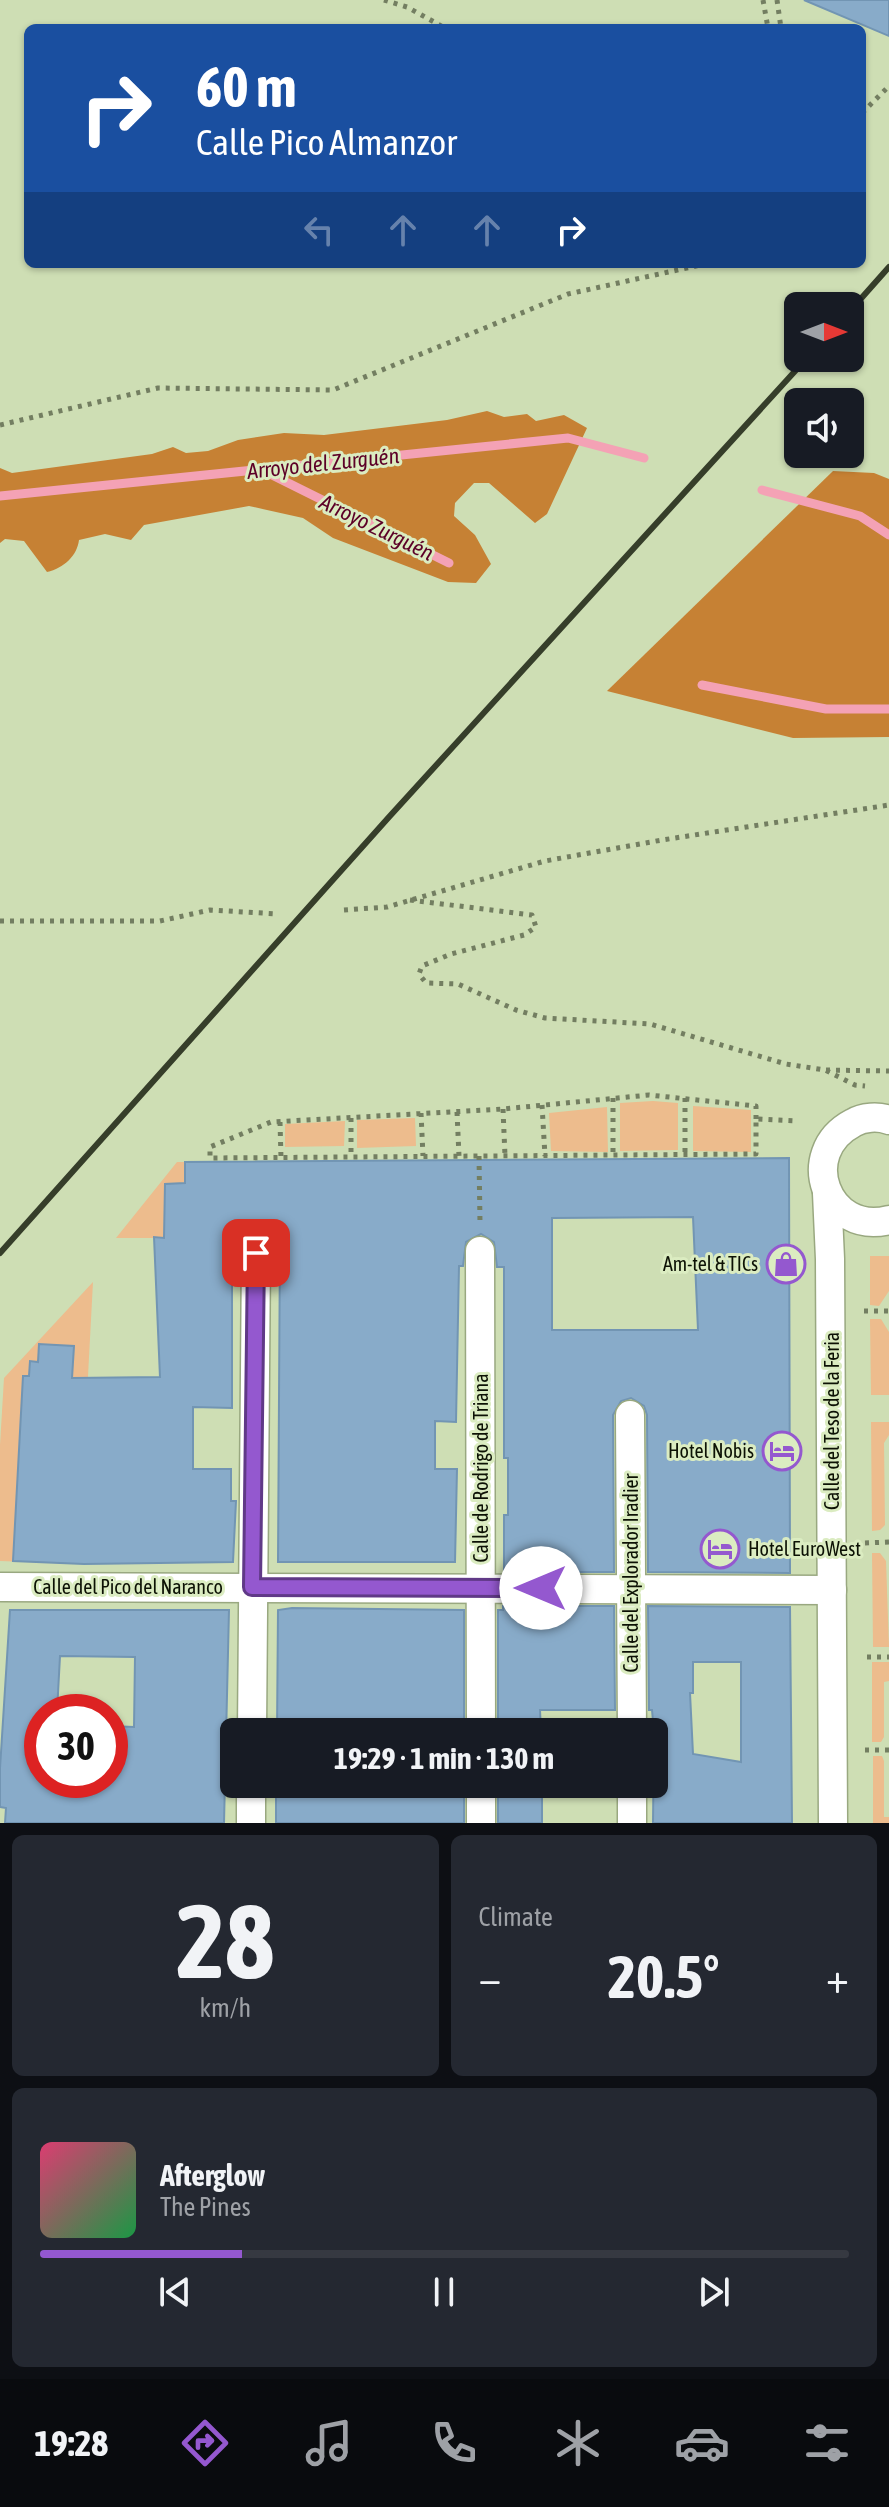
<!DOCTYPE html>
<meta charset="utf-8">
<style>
:root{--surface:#171b24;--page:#242831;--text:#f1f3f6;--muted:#9ea1a6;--line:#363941;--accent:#9458cf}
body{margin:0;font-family:"Asap Condensed",sans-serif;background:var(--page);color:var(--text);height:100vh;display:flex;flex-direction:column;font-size:30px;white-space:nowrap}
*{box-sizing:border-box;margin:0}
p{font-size:26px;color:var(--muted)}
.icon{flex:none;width:44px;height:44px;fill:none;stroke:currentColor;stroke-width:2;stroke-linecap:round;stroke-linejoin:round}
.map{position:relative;height:1823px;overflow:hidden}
.details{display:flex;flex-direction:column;gap:12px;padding:12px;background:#0d0f14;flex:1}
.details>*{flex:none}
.banner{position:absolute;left:24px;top:24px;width:842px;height:244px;border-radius:12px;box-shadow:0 2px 6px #0004;background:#1a4fa0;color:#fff;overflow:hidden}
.needle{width:52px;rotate:90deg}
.controls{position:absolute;left:784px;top:292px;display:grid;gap:16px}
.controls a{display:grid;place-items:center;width:80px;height:80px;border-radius:12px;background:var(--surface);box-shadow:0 2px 6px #0004;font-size:40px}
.speed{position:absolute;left:24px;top:1694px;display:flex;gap:16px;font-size:40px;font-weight:700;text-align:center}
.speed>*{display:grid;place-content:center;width:104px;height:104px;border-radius:50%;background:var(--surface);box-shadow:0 2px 6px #0004;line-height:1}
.speed .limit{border:12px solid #d22;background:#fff;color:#111}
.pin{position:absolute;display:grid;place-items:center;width:68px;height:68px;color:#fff;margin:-34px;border-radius:16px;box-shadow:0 4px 12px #0006}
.me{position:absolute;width:88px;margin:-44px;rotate:270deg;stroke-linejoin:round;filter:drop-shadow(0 0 6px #0008)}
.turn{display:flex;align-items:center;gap:28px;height:168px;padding:0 40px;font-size:36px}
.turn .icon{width:104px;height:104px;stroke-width:2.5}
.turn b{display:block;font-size:56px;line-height:68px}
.lanes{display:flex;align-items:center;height:76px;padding:0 40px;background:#0003;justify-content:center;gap:40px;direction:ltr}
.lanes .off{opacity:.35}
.big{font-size:60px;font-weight:700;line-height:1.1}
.details .widget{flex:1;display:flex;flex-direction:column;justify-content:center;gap:12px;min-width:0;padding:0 28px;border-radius:12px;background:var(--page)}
.details .dial{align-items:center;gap:0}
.dial b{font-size:104px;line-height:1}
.song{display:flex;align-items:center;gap:24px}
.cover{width:96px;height:96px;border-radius:12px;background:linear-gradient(135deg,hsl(340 70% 55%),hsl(140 70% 35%))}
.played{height:8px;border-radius:4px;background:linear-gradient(90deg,var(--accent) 25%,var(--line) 25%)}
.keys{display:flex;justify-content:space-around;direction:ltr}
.heat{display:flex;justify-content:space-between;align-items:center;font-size:44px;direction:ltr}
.details .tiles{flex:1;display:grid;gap:12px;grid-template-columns:1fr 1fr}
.widget:last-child{grid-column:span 2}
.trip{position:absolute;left:220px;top:1718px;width:448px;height:80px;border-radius:12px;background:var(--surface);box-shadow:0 2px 6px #0004;font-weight:700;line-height:80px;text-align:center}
.menu{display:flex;height:128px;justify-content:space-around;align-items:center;background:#090b0e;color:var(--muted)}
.menu .icon{width:56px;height:56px}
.menu .active{color:var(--accent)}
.menu b{font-size:36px;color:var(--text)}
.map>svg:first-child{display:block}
</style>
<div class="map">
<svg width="889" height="1823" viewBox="0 0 889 1823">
<rect width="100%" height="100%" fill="#cedeb4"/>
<g fill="#edbc8d">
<polygon points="653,1101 678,1103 678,1150 620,1151 620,1103"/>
<polygon points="693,1106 751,1110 751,1152 693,1151"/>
<polygon points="607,1107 608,1152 551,1151 549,1113"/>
<polygon points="415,1118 416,1146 357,1148 357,1120"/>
<polygon points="345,1121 344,1146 285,1147 285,1124"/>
<polygon points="177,1162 185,1162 185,1183 165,1184 164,1238 116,1238"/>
<polygon points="870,1256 889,1256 889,1291 879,1306 870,1305"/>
<polygon points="93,1282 78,1564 0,1561 0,1445 4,1378"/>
<polygon points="870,1319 881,1319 889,1332 889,1395 871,1395"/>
<polygon points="871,1422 889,1422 889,1435 884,1443 885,1525 880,1530 872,1531"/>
<polygon points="872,1553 880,1553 886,1561 889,1647 873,1647"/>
<polygon points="872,1662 889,1662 889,1681 884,1682 884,1737 881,1742 872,1742"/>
<polygon points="873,1756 882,1756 884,1761 884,1817 889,1817 889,1823 873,1823"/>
</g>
<g fill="#c68134">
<path d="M 487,411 L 504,417 L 527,414 L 536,421 L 564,415 L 587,428 L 547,514 L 535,523 L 489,483 L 474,483 L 455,503 L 454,516 L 475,535 L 491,564 L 476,583 L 448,582 L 333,538 L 303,518 L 249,506 L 144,525 L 131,540 L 105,534 L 79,540 C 77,556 64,568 47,572 L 24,541 L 5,539 L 0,543 L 0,468 L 12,473 L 152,454 L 173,447 L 186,453 L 208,451 L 238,440 L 284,433 L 324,435 L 447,420 Z"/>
<polygon points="833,471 874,473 889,479 889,737 793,738 607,691"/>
</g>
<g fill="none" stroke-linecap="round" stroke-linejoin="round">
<g stroke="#f4a2b5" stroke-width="9">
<polyline points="262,470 449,563"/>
<polyline points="762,490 860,516 889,535"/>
<polyline points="0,496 568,438 644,458"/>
<polyline points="702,685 826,709 889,709"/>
</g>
</g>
<g fill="#88abc9" stroke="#7295b3" stroke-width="2" fill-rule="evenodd">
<polygon points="804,0 889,0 889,36"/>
<path d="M 789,1158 L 790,1573 L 648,1572 L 647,1415 L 644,1406 L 631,1398 L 621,1401 L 613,1415 L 614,1572 L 504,1572 L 504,1515 L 508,1515 L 508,1458 L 504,1458 L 504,1267 L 497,1267 L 494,1242 L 481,1234 L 466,1242 L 463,1266 L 459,1266 L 456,1422 L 435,1421 L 435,1469 L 457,1469 L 455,1562 L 278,1562 L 280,1236 L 232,1236 L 232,1408 L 193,1407 L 193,1469 L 231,1469 L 231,1501 L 236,1501 L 233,1562 L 84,1564 L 13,1561 L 23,1376 L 29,1376 L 30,1361 L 38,1362 L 39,1344 L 74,1346 L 72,1378 L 160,1377 L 154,1237 L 164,1238 L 165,1184 L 185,1183 L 185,1162 ZM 693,1217 L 698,1330 L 552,1330 L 552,1218 Z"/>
<polygon points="503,1606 614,1606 615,1710 540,1710 541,1732 498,1732 498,1610 503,1610"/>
<path d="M 648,1606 L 790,1607 L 792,1823 L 653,1823 L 654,1732 L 652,1710 L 649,1710 ZM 693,1662 L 741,1662 L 741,1762 L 693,1754 L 690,1693 L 693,1693 Z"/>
<polygon points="292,1608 464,1610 464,1732 421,1732 421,1723 368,1721 368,1732 277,1732 278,1610"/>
<path d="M 10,1610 L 229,1610 L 224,1823 L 5,1823 L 6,1808 L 0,1807 L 0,1768 ZM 60,1656 L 135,1657 L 134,1727 L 110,1726 L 110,1780 L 42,1780 L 42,1712 L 57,1712 Z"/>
<rect x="276" y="1784" width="188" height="39"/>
<rect x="498" y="1784" width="44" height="39"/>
</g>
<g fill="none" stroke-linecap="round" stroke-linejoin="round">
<g stroke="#99a880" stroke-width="31">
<g id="street">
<path d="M 889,1120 C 878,1116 863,1117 853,1123 C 796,1153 827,1236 889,1220"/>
<polyline points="827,1193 830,1259 833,1823"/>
<polyline points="480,1251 481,1732"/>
<polyline points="630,1415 632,1732"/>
<polyline points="0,1587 832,1590"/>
<polyline points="252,1732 256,1253"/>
<polyline points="481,1784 481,1823"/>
<polyline points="632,1784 632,1823"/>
<polyline points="251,1823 251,1784"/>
</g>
</g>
<g stroke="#737e61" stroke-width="5" stroke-dasharray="4 6" stroke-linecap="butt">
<polyline points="384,0 407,7 445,28"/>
<polyline points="763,0 768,28"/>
<polyline points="777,0 781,28"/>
<polyline points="862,113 889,86"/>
<polyline points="0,425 158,388 333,390 568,294 705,264"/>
<polyline points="410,900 532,915 536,927 524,935 451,954 422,966 419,974 426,983 458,984 516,1010 545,1018 650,1024 786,1064 825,1070 855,1085 865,1086"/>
<polyline points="344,910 387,907 545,861 662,840 889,805"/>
<polyline points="0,921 160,921 210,910 278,914"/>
<polyline points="826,1070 889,1071"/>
<polyline points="613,1098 613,1156"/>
<polyline points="685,1098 685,1155"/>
<polyline points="542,1105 545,1156"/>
<polyline points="503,1109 505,1156"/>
<polyline points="457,1112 459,1156"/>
<polyline points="421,1113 423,1156"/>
<polyline points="351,1118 351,1157"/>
<polyline points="756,1119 756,1106 649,1095 503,1109 271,1122 210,1147 210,1158 756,1154 756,1119 798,1121"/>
<polyline points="280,1122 281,1158"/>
<polyline points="479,1156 480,1223"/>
<polyline points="864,1311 889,1311"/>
<polyline points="865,1543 889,1542"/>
<polyline points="867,1657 889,1657"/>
<polyline points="865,1750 889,1750"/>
</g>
<use href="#street" stroke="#fff" stroke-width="28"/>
<g stroke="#363e2a" stroke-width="6">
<polyline points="850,311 889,267"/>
<polyline points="0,1253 389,817 807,358"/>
</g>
</g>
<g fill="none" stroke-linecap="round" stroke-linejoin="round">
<g stroke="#603987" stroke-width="20">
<polyline id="route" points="256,1253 252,1587 541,1588"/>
</g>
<use href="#route" stroke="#9458cf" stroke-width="14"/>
</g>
<defs>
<g id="shop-ring" transform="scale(2)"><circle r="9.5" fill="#dbecc1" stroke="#9458cf" stroke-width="1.5"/><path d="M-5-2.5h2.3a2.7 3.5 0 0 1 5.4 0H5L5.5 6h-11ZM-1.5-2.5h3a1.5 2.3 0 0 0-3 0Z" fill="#9458cf"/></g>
<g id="hotel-ring" transform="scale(2)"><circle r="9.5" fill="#dbecc1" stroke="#9458cf" stroke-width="1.5"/><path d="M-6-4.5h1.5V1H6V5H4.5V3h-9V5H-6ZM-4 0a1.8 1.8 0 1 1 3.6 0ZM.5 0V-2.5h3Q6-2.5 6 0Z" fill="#9458cf"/></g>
</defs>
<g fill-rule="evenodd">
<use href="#shop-ring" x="786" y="1264"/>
<use href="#hotel-ring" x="782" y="1451"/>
<use href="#hotel-ring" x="720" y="1549"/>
</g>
<g text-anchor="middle" stroke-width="6" stroke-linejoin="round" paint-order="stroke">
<g font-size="20" fill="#0c1104" stroke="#dbecc1" text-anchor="end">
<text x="758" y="1271">Am-tel &amp; TICs</text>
<text x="754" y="1458">Hotel Nobis</text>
<text x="748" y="1556" text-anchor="start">Hotel EuroWest</text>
</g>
<g font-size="20" fill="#0c1104" stroke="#dbecc1">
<text transform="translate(832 1421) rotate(-90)" y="7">Calle del Teso de la Feria</text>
<text transform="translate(481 1468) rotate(-90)" y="7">Calle de Rodrigo de Triana</text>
<text transform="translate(631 1573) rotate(-90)" y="7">Calle del Explorador Iradier</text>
<text x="128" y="1594">Calle del Pico del Naranco</text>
</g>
<g font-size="22" font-style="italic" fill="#5c0027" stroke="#dbecc1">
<text transform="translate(323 463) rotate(-6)" y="8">Arroyo del Zurguén</text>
<text transform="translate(377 527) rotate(26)" y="8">Arroyo Zurguén</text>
</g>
</g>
</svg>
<div class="controls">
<a><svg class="needle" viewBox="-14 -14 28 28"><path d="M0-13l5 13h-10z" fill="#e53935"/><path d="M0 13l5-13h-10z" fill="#9ea1a6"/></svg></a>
<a><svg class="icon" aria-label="sound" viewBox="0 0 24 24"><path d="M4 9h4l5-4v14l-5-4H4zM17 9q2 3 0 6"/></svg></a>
</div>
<div class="speed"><div class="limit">30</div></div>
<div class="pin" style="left:256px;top:1253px;background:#d93025"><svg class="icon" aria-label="arrive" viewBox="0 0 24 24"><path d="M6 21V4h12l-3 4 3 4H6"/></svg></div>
<svg class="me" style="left:541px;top:1588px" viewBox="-20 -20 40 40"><circle r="19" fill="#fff"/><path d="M0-13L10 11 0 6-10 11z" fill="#9458cf"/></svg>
<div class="trip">19:29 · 1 min · 130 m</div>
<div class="banner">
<div class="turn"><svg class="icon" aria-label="right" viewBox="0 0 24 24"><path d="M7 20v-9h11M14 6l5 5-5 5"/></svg><div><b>60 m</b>Calle Pico Almanzor</div></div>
<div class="lanes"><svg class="icon off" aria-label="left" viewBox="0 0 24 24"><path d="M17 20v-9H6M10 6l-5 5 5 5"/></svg><svg class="icon off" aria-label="ahead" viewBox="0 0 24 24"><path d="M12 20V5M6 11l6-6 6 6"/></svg><svg class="icon off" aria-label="ahead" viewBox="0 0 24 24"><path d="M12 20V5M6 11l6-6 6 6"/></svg><svg class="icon" aria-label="right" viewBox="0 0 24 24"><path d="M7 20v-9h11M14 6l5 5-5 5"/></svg></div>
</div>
</div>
<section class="details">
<div class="tiles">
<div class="widget dial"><b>28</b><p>km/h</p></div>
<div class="widget"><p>Climate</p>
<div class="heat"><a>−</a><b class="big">20.5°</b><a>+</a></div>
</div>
<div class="widget">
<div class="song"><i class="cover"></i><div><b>Afterglow</b><p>The Pines</p></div></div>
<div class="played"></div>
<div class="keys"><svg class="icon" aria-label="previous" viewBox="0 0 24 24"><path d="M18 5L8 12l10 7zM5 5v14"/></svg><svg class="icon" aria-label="pause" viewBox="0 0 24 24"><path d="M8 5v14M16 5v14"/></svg><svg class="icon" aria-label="next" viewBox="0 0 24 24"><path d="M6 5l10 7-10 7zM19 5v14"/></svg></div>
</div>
</div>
</section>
<nav class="menu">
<b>19:28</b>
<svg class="icon active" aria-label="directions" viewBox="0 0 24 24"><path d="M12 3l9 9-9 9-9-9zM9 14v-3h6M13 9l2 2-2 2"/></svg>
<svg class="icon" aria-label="music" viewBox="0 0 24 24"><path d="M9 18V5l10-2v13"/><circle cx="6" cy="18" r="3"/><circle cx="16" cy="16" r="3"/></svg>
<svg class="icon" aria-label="phone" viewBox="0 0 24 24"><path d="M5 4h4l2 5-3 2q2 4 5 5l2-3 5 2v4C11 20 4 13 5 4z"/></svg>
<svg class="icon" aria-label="climate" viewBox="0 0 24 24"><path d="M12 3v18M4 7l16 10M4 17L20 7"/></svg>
<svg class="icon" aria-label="car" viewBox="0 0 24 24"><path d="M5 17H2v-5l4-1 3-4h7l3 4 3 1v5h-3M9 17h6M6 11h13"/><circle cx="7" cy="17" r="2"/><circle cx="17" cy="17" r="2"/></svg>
<svg class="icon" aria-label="filters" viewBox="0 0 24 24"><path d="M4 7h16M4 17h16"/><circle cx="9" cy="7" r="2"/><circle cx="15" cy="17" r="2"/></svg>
</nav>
